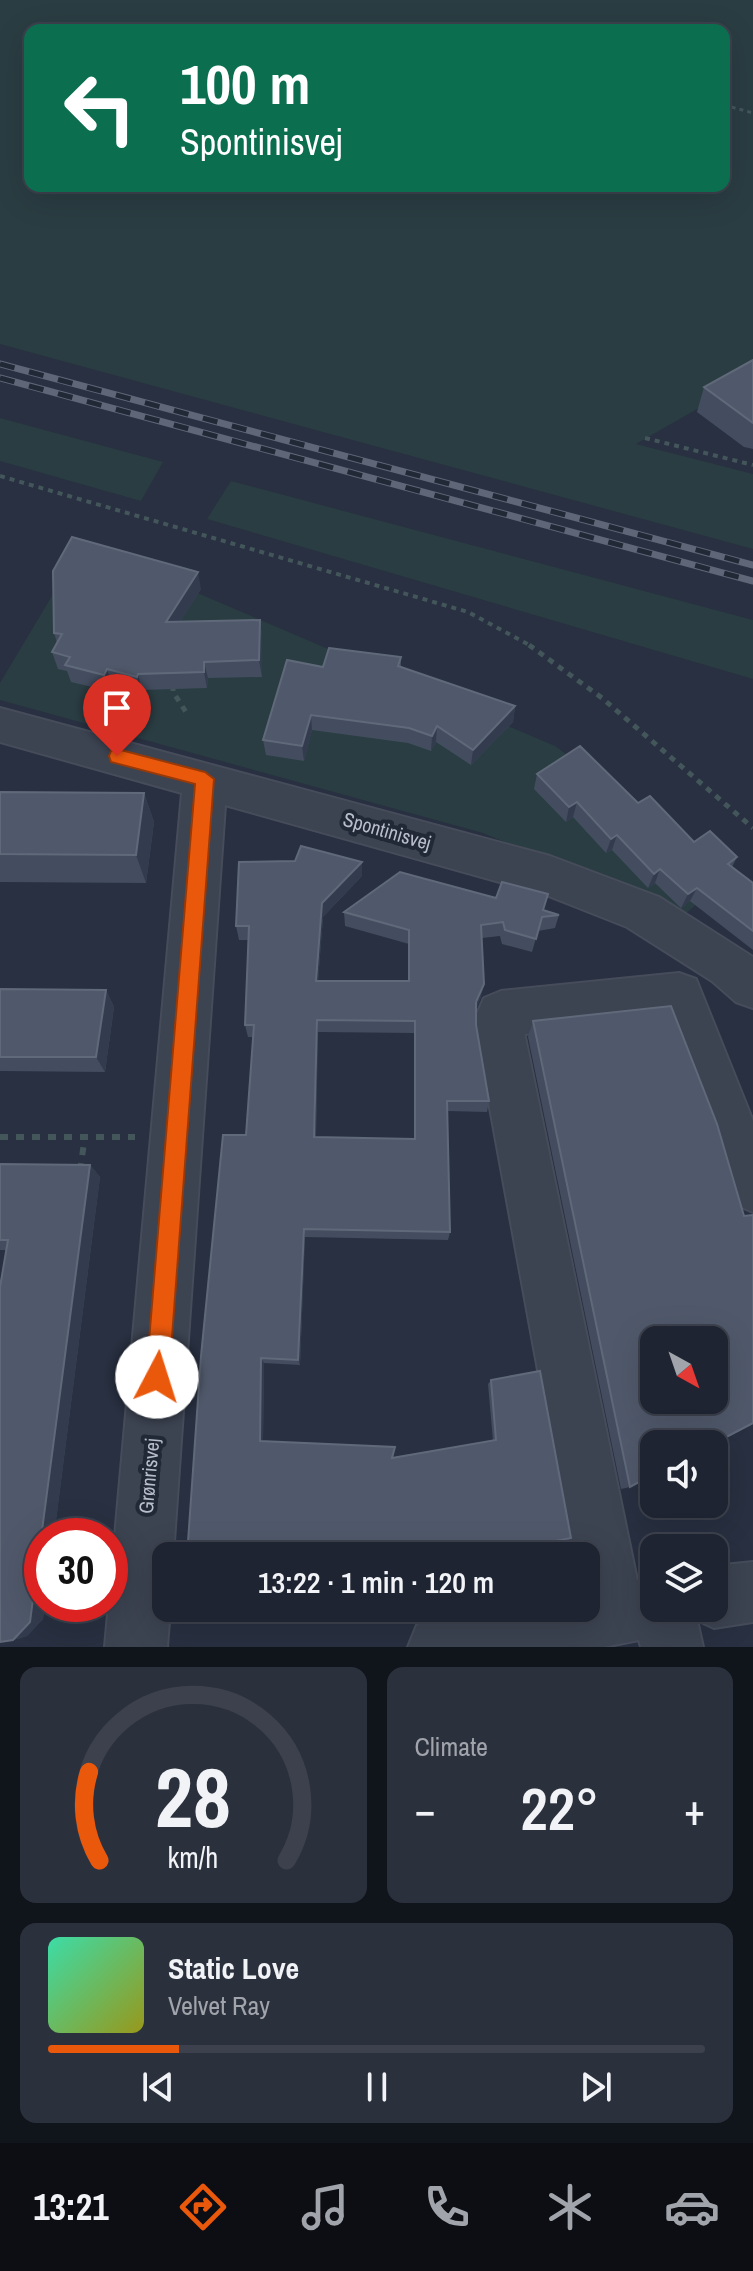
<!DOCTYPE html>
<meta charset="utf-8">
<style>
:root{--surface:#1e2431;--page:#2b303d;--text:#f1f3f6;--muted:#a1a4ab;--line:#3c414d;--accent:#ea580c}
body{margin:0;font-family:"Archivo Narrow",sans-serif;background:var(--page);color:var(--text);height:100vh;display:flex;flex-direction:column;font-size:30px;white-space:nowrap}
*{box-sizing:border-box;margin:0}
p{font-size:26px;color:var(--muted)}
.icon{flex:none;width:44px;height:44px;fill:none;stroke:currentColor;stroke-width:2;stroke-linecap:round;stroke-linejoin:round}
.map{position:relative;height:1647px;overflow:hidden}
.sheet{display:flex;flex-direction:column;gap:20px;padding:20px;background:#10141b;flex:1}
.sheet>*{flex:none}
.banner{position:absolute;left:24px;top:24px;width:706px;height:168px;border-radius:16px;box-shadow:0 8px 32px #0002,0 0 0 2px var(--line);background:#0b6e4f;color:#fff;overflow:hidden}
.needle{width:52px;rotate:140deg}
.buttons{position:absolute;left:640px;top:1326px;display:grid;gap:16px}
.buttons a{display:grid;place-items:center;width:88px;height:88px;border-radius:16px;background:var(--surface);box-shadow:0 8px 32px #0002,0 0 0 2px var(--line);font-size:40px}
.speed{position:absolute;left:24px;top:1518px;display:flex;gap:16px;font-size:40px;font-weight:700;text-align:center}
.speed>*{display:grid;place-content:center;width:104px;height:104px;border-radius:50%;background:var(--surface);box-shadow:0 8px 32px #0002,0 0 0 2px var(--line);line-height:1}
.speed .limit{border:12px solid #d22;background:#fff;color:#111}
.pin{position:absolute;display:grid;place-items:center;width:68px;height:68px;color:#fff;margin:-82px -34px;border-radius:50% 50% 50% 0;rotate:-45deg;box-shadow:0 0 8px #0007}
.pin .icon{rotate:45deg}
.me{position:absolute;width:88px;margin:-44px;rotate:5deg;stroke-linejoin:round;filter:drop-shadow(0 0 6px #0008)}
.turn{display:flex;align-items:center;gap:28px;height:168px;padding:0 24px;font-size:36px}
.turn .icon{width:104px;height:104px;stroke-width:2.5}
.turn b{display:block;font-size:56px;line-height:68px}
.big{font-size:60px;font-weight:600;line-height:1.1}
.sheet .card{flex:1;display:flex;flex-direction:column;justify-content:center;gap:12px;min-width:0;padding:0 28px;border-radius:16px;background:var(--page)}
.sheet .dial{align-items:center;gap:0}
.dial svg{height:208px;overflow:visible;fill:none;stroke:var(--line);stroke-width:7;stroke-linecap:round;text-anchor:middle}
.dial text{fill:var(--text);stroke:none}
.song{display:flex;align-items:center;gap:24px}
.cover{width:96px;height:96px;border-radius:12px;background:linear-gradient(135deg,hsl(160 70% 55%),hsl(60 70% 35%))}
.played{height:8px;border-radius:4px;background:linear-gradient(90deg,var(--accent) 20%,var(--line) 20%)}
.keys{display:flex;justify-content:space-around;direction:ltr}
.heat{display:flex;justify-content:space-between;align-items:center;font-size:44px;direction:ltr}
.sheet .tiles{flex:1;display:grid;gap:20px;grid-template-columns:1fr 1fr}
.card:last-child{grid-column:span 2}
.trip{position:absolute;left:152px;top:1542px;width:448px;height:80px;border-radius:16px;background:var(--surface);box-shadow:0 8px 32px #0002,0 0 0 2px var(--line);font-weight:600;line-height:80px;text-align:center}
.tab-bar{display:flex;height:128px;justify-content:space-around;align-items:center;background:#0c0e14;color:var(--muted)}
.tab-bar .icon{width:56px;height:56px}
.tab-bar .active{color:var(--accent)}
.tab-bar b{font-size:36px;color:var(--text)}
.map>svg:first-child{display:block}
</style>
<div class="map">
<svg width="753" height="1647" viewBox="0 0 753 1647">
<rect width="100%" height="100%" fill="#283041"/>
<g fill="#2a3d42" fill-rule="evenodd">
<path d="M 0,0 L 753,0 L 753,377 L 636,444 L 753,474 L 753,549 L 0,344 ZM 30,30 L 724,30 L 724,186 L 30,186 Z"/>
<polygon points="0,418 163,462 141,501 0,461"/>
<polygon points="231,481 753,620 753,679 207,519"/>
<polygon points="83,544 555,746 730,875 683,916 483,833 0,700 0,683"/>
</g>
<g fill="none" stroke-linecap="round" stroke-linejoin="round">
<g stroke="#464c5a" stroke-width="4">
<g id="minor">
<polygon points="0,708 550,856 659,897 753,957 753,1008 736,1002 712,981 627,927 546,895 225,805 173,1556 166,1556 166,1608 170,1608 167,1647 105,1647 182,793 0,742"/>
<path d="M 679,973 L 696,979 L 753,1121 L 753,1212 L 735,1204 L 664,1019 L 525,1034 L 525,1037 L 637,1580 L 654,1576 L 654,1608 L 714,1608 L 714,1566 L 753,1562 L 753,1622 L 714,1628 L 697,1620 L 703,1647 L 641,1647 L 639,1640 L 604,1647 L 408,1647 L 417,1625 C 471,1603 529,1608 586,1608 L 586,1556 L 572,1556 L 477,1037 L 477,1014 L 484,998 L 501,991 Z"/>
</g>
</g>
<polyline stroke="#43565a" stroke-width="3" stroke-dasharray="4 4" stroke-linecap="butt" points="724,105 753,113"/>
<g stroke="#43565a" stroke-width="4" stroke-dasharray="5 5" stroke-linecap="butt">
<polyline points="645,438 753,465"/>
<polyline points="0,476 468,612 533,647"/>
</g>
<g stroke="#43565a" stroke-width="5" stroke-dasharray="6 6" stroke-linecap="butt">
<polyline points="529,645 602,698 753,828"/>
<polyline points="173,685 173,692 186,712"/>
</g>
<g stroke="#43565a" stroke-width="6" stroke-dasharray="8 8" stroke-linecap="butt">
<polyline points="0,1137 135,1137"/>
<polyline points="80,1171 85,1136"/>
</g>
<use href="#minor" fill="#3c4351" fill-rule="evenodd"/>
<g stroke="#5e6677" stroke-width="7">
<g id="rail">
<polyline points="0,364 753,565"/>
<polyline points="0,378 753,581"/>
</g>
</g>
<use href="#rail" stroke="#212836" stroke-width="5" stroke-dasharray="15" stroke-linecap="butt"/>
</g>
<g fill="#434d5f" fill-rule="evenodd">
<polygon points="753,360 753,449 744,447 697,412 704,387"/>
<polygon points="201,589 180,622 260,620 262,637 262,677 208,678 207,688 142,690 141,693 112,685 109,691 71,682 67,671 58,669 52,652 57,643 54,633"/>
<polygon points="401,657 401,667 515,706 513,722 471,765 436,742 431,751 408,743 312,730 304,761 266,755 263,740 323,667"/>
<polygon points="537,774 638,803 694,842 737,857 732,867 753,883 753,950 690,901 681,908 655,883 648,888 612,850 606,853 573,817 566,822 534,789"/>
<polygon points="0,792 144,793 154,822 146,883 0,882"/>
<path d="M 362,876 L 323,917 L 318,981 L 408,981 L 409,944 L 345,926 L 344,912 L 543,910 L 559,915 L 555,928 L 538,931 L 532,952 L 502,944 L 500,936 L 482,938 L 481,997 L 476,1009 L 476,1025 L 489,1101 L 487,1112 L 447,1111 L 450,1232 L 448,1240 L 305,1237 L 300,1365 L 264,1363 L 263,1441 L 392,1458 L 493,1441 L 488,1384 L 491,1380 L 571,1538 L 187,1556 L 246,1135 L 253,1037 L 248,1037 L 245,1025 L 248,940 L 239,940 L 236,926 ZM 318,1032 L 414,1033 L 414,1139 L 316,1137 Z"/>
<polygon points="0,989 106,990 114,1007 105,1072 0,1071"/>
<polygon points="533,1021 630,1487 621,1489 528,1037"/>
<polygon points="0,1164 90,1165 100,1177 54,1536 42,1536 42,1604 45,1604 43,1619 27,1636 13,1640 6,1250 0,1250"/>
</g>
<g fill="#333c4e">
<polygon points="198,572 201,589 170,639 166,622"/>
<polygon points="260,620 262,637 262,677 259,660"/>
<polygon points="204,662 208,678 207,688 204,672"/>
<polygon points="107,669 112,685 109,691 104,675"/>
<polygon points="138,674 142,690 141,693 137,677"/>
<polygon points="515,706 513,722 471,765 473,750"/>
<polygon points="311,715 312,730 304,761 302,746"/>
<polygon points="437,726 436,742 431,751 432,736"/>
<polygon points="144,793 154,822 146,883 136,855"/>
<polygon points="577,802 573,817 566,822 569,807"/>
<polygon points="617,835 612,850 606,853 611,839"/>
<polygon points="362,862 362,876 323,917 317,994 316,981 322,903"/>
<polygon points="660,869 655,883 648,888 654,874"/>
<polygon points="697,888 690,901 681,908 688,894"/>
<polygon points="484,984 481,997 474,1014 476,1002"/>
<polygon points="106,990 114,1007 105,1072 96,1057"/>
<polygon points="317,1020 318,1032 315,1147 314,1137"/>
<polygon points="90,1165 100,1177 54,1536 42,1536 42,1604 45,1604 43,1619 27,1636 13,1640"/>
<polygon points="304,1229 305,1237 300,1365 298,1360"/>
<polygon points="261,1358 264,1363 263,1444 260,1441"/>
</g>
<g fill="#50596b" stroke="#60697a" stroke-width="2" fill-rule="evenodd">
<polygon points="753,360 753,423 704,387"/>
<polygon points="72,537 198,572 166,622 260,620 259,660 204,662 204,672 138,674 137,677 107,669 104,675 65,665 70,657 52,652 62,634 54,633 53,571"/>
<polygon points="329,648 401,657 398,666 515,706 473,750 437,726 432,736 409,728 311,715 302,746 263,740 287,660 323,667"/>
<polygon points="580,746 638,803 650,796 694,842 710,831 737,857 728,864 753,883 753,931 697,888 688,894 660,869 654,874 617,835 611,839 577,802 569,807 537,774"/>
<polygon points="0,792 144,793 136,855 0,854"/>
<path d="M 301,846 L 362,862 L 322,903 L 316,981 L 409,981 L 409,930 L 344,912 L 400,872 L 496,898 L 502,882 L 548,894 L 543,910 L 559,915 L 542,917 L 536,939 L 505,930 L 503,922 L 481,925 L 484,984 L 476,1002 L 476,1025 L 489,1101 L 447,1101 L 450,1232 L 304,1229 L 298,1360 L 261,1358 L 260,1441 L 395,1447 L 392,1458 L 496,1440 L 491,1380 L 540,1371 L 571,1538 L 476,1556 L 187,1556 L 201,1356 L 223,1135 L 246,1135 L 254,1025 L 245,1025 L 249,926 L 236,926 L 239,862 L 295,861 ZM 317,1020 L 415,1021 L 415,1139 L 314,1137 Z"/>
<polygon points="0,989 106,990 96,1057 0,1057"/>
<path d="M 671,1006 L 717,1124 L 744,1216 L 753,1215 L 753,1423 L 713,1444 L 654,1444 L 654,1474 L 630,1487 L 533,1021 ZM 654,1340 L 714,1340 L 714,1400 L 654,1400 Z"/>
<polygon points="0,1164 90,1165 30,1622 13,1640 0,1642 0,1287 8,1240 0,1240"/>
</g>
<polygon fill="#ea580c" stroke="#983908" stroke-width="2" points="117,749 205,772 214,779 169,1377 165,1385 157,1388 149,1385 146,1377 195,784 111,762 109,756 111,751"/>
<g text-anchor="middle" stroke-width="8" stroke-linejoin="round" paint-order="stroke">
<g font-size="20" fill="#b9becb" stroke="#212836">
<text transform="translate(387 831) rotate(16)" y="7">Spontinisvej</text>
<text transform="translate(149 1476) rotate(-85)" y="7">Grønrisvej</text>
</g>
</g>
</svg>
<div class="buttons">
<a><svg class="needle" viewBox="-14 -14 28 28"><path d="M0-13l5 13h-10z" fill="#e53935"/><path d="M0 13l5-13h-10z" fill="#a1a4ab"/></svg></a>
<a><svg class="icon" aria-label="sound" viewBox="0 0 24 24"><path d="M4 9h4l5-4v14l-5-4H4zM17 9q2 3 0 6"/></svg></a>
<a><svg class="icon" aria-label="layers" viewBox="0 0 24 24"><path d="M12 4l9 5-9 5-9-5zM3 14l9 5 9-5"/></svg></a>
</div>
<div class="speed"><div class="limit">30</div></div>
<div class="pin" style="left:117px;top:756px;background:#d93025"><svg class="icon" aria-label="arrive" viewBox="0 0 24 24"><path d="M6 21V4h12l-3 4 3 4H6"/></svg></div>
<svg class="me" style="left:157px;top:1377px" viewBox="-20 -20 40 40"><circle r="19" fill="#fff"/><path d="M0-13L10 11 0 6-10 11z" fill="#ea580c"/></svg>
<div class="trip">13:22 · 1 min · 120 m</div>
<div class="banner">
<div class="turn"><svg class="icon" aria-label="left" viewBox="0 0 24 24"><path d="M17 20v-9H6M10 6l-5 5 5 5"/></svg><div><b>100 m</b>Spontinisvej</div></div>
</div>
</div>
<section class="sheet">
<div class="tiles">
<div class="card dial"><svg viewBox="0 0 100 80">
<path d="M14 69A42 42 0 1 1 86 69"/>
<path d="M14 69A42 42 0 0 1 10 35" stroke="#ea580c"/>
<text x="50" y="56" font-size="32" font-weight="700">28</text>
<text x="50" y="72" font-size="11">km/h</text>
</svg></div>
<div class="card"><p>Climate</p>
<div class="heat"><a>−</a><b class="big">22°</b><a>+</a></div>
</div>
<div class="card">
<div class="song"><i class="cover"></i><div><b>Static Love</b><p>Velvet Ray</p></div></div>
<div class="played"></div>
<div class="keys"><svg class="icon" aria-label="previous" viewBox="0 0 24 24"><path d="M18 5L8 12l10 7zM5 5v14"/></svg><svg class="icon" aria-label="pause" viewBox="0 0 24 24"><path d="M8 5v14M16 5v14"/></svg><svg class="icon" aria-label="next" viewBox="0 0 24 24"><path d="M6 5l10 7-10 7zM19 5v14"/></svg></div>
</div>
</div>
</section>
<nav class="tab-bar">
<b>13:21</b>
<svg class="icon active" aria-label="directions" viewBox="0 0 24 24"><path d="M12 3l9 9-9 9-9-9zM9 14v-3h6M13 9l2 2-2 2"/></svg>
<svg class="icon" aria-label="music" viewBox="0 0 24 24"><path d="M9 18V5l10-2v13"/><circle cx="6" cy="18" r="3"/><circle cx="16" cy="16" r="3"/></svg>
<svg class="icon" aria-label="phone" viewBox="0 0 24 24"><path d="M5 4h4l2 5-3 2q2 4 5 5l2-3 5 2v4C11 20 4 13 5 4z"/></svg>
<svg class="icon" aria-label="climate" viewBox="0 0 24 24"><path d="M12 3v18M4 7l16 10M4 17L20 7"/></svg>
<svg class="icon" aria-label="car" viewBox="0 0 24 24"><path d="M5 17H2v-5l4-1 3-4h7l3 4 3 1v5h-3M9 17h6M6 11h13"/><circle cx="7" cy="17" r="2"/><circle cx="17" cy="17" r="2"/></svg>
</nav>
